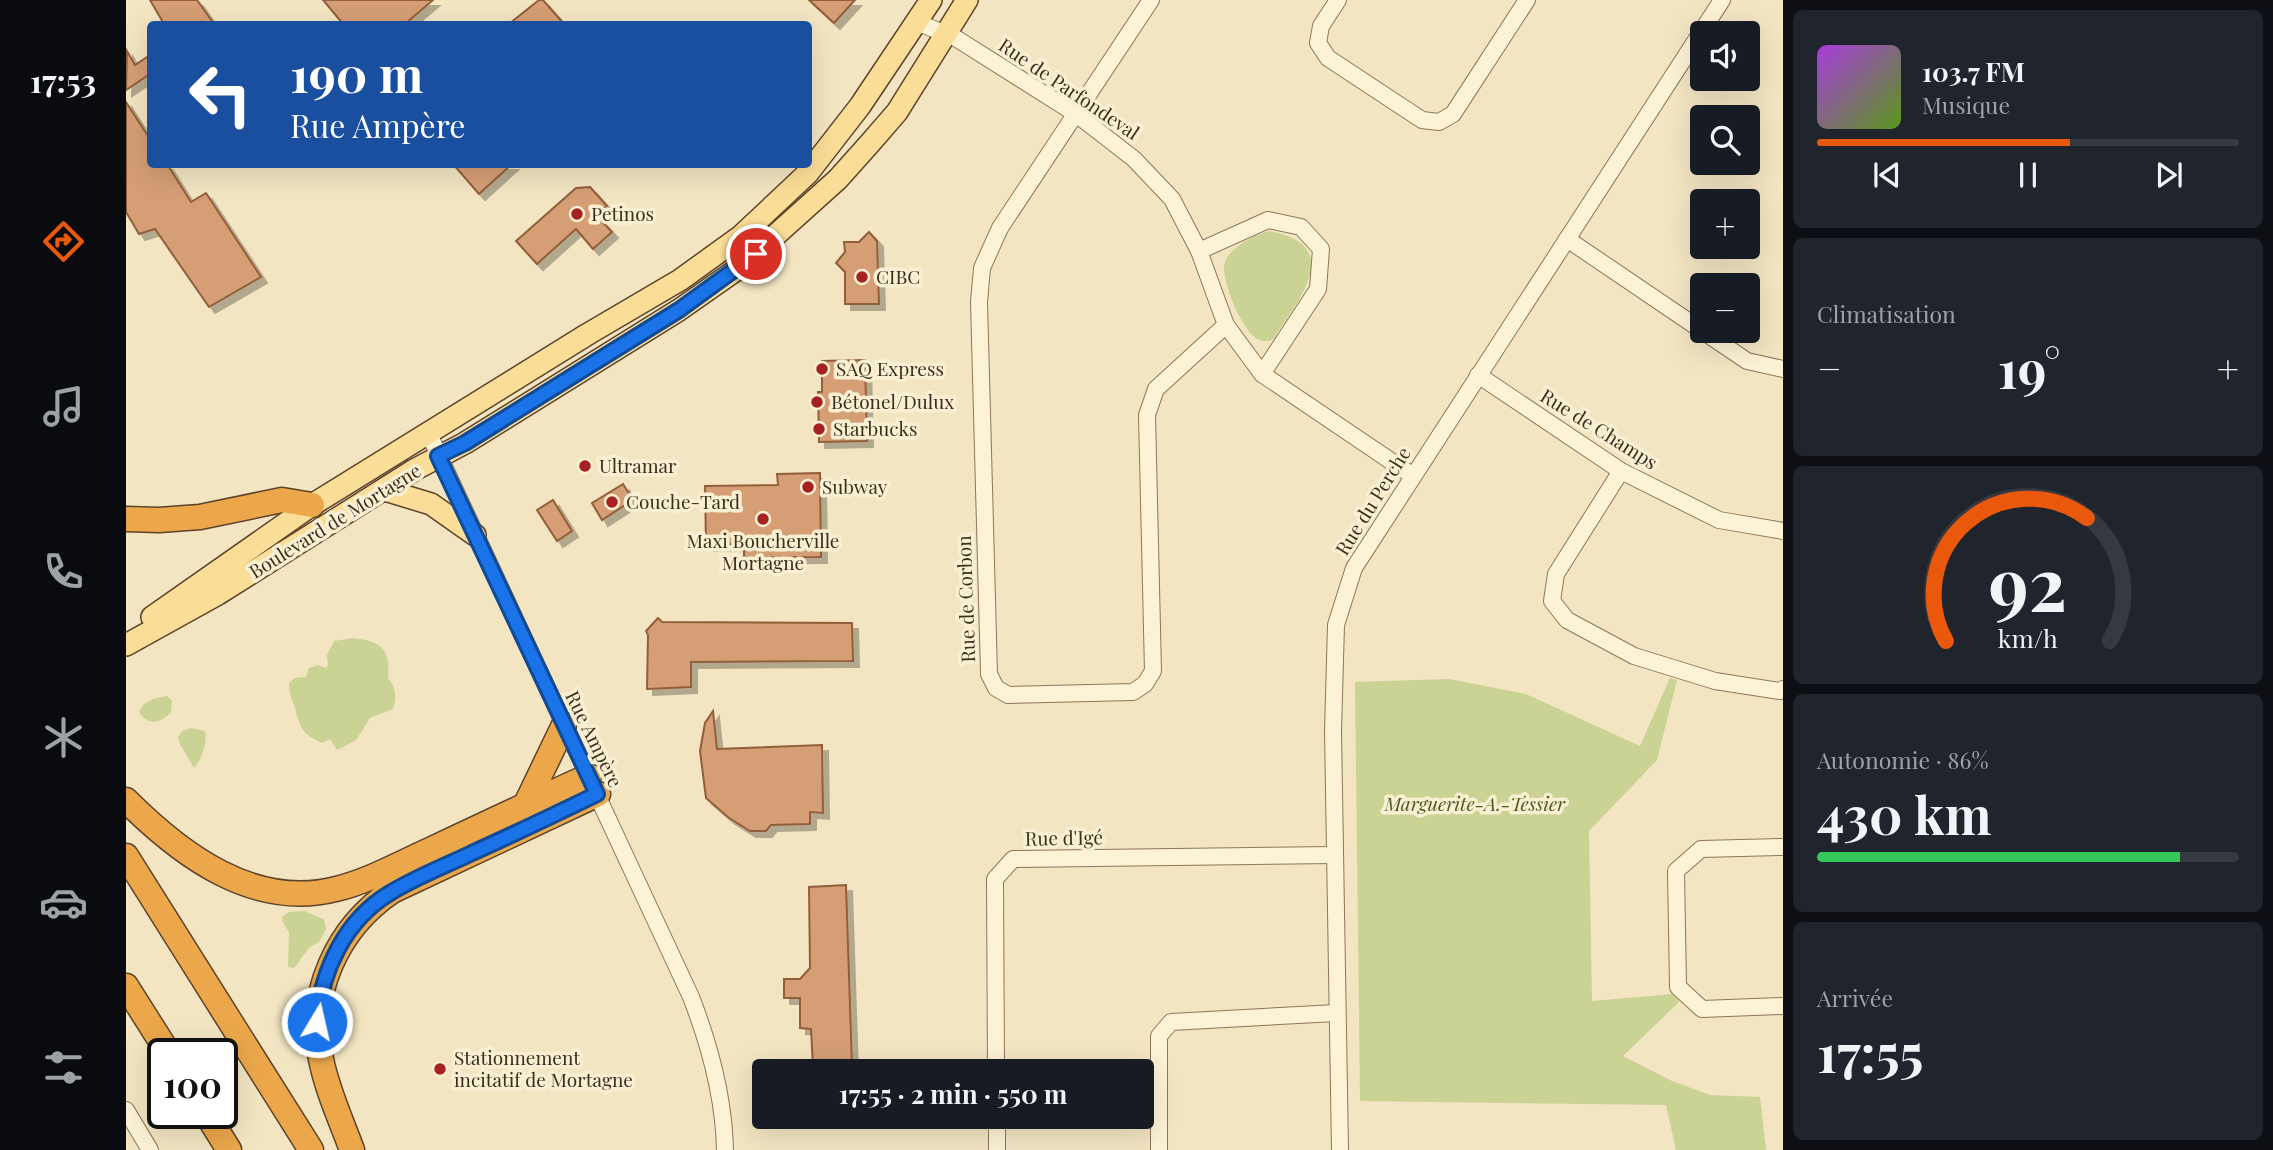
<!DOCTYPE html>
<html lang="fr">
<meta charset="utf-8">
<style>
:root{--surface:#171b24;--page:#20242c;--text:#f1f3f6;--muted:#9ea1a6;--line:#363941;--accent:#ea580c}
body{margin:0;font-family:"Playfair Display",serif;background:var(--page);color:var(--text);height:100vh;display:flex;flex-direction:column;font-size:26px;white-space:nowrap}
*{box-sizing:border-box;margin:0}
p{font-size:23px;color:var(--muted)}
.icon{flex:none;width:38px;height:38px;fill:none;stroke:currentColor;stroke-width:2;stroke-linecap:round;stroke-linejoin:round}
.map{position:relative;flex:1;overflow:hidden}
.sheet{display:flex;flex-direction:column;gap:10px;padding:10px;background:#0d0f14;width:490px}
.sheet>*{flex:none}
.hud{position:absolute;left:21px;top:21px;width:665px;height:147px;border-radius:7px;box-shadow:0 7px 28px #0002;background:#1a4fa0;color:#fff;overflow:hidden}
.tools{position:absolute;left:1564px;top:21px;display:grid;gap:14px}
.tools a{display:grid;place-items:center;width:70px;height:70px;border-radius:7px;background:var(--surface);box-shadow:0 7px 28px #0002;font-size:35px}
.speed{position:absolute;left:21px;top:1038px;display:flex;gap:14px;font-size:35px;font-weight:700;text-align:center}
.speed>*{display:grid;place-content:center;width:91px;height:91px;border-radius:50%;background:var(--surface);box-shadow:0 7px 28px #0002;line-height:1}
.speed .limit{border:4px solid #111;border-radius:10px;background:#fff;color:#111}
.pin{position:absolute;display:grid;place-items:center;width:60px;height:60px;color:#fff;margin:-30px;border:4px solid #fff;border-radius:50%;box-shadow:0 2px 7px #0007}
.me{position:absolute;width:77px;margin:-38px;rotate:9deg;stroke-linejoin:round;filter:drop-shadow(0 0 5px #0008)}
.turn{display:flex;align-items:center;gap:24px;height:147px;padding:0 28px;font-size:32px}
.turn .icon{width:91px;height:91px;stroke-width:2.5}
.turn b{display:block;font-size:49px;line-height:60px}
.big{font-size:52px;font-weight:700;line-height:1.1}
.sheet .widget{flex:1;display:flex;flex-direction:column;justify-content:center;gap:10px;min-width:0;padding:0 24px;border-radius:10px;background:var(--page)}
.sheet .dial{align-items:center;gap:0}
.dial svg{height:182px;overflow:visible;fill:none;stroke:var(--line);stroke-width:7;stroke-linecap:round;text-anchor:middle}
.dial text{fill:var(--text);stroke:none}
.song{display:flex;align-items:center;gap:21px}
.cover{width:84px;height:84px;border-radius:10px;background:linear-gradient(135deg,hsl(280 70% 55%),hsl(90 70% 35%))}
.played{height:7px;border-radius:4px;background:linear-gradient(90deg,var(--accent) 60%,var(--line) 60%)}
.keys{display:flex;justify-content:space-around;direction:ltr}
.heat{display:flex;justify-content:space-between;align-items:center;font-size:38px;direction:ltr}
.charge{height:10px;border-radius:5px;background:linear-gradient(90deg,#34c759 86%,var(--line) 0)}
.trip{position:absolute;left:626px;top:1059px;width:402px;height:70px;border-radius:7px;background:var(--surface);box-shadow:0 7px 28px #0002;font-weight:700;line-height:70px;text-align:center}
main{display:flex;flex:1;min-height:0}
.dock{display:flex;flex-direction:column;width:126px;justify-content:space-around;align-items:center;background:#090b0e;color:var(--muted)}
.dock .icon{width:49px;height:49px}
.dock .selected{color:var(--accent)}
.dock b{font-size:32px;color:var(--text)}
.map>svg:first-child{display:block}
</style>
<main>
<nav class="dock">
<b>17:53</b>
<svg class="icon selected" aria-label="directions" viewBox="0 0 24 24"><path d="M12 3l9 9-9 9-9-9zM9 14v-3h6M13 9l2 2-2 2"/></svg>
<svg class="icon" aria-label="music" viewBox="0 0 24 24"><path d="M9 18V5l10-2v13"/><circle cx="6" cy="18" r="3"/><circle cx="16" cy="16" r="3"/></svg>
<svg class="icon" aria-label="phone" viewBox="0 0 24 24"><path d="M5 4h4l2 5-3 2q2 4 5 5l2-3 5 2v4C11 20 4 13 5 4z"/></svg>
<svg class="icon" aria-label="climate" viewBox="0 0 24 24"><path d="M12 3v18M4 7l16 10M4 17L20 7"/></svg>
<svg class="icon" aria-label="car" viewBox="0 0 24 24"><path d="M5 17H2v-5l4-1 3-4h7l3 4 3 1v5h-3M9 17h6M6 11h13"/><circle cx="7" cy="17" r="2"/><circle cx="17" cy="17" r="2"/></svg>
<svg class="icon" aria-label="filters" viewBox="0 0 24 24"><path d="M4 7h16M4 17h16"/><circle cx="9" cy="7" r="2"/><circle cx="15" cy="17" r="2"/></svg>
</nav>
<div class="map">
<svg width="1657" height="1150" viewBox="0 0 1657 1150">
<defs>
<filter id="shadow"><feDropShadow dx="6" dy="6" stdDeviation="0" flood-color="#0004"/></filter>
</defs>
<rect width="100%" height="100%" fill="#f3e5c2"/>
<g fill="#cad294">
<path d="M 1143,231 C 1220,245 1173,299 1148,338 L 1144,341 C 1140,341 1136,341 1133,340 C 1117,334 1093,277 1099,262 C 1105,246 1127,236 1143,231 Z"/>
<path d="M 227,638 C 255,641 265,649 262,678 C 270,687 271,697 267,709 L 244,718 L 230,740 L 211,750 L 204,739 L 196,743 C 174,734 174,725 168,705 C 165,697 163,692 163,683 L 169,678 L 180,677 L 183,668 L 192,665 L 200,668 L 202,665 L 201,655 L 208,641 Z"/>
<polygon points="1544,678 1551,680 1531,760 1463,831 1466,1001 1547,994 1553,1002 1497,1056 1546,1081 1584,1095 1634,1097 1640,1150 1550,1150 1540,1105 1234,1101 1229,682 1323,679 1400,694 1514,746"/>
<path d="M 41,696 L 46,701 L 45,712 C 34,724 22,726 13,712 C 18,700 29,698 41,696 Z"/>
<path d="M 65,728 L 79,731 C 82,742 75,760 68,768 L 54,744 L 52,737 L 56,731 Z"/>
<polygon points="178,911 198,919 200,929 193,942 183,948 168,968 162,967 163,932 157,923 156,917 163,912"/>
</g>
<g fill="#d59e74" stroke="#915e3a" stroke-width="2" filter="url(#shadow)">
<polygon points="24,0 71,0 88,24 38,24"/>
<polygon points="197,0 307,0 279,24 217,24"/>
<polygon points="413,0 417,0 438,24 383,24"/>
<polygon points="683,0 729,0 708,23"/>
<polygon points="1,51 9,65 24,55 24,74 0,90"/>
<polygon points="0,102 24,139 24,164 41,164 65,202 80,193 135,277 83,307 29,229 13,234 0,212"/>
<polygon points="327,164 386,164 353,194"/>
<polygon points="464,187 481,206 470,215 486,232 467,249 450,229 411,264 390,241 450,188"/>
<polygon points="743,232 751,241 753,304 719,304 719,272 710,263 719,252 718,242 733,242"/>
<polygon points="739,360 741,441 693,442 692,392 696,392 696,361"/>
<polygon points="694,473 695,557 618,558 618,544 580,545 579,486 652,485 651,474"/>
<polygon points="497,484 507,500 476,520 466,503"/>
<polygon points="427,500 446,531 431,541 411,510"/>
<polygon points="532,618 536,622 726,623 727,661 565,662 565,687 521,689 522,635 520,631"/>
<polygon points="587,711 591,749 696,745 697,813 684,812 684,824 645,825 640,831 624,831 603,818 580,798 574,751 579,723"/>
<polygon points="720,885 726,1066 687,1067 685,1029 674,1028 674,998 658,998 658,979 674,979 684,968 683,887"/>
</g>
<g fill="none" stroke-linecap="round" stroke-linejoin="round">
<g stroke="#8f7657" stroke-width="18">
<g id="minor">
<polyline points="1025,0 874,228 856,268 853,302 863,674 870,688 882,695 1007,692 1019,684 1027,671 1021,415 1030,389 1100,325"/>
<polyline points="1212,0 1195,26 1192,43 1202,58 1296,120 1313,122 1327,114 1401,0"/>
<polyline points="790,22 828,37 950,114 1008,159 1046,199 1073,251 1100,325 1136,374 1287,476"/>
<polyline points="1441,239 1621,361 1657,369"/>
<polyline points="1073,251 1142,220 1175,227 1195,249 1192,289 1136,374"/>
<polyline points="1352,375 1495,471 1593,520 1657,531"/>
<path d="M 302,432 L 565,997 C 584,1046 598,1097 599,1150"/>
<polyline points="1495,471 1430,574 1426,601 1441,620 1508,656 1589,681 1654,691 1657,689"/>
<polyline points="1657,847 1575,849 1550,871 1552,987 1576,1009 1657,1006"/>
<polyline points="870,1071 869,879 887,859 1208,855"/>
<polyline points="0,1110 24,1150"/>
<polyline points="871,1116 871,1150"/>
<polyline points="1033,1150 1033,1036 1045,1022 1210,1013"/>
<polyline points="1214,1150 1207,731 1210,625 1228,568 1596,0"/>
</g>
</g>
<g stroke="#5c432b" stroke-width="24">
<g id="major">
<polyline points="259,490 305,504 349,535"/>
<polyline points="26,617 186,505 462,334 554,280 615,236 682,173 734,106 805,0"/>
<polyline points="0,645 92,594 288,470 339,443 553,310 613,268 712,179 745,142 771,112 841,0"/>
</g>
</g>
<g stroke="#5c432b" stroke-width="27">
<g id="highway">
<polyline points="0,519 33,520 74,517 156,500 186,505"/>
<path d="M 0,800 C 55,855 128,910 210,889 C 243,881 273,864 304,850 C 357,825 410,800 463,776"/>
<polyline points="400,804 438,725"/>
<polyline points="0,856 185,1150"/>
<polyline points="0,986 43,1054"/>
<polyline points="80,1113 103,1150"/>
<path d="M 226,1150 C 215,1120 201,1090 195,1059 C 181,994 211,928 266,891 L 472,794"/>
</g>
</g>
<use href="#minor" stroke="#fcf2d6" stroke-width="16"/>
<use href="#major" stroke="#fadd96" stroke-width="21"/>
<use href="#highway" stroke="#eba74a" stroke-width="24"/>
</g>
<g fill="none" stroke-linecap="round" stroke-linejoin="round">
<g stroke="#114b97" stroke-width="18">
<path id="route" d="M 191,1022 C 195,971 219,920 264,893 C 290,877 319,866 346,853 C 388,834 430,814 471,794 L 312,456 L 339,443 L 553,310 L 630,254"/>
</g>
<use href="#route" stroke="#1a73e8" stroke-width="12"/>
</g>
<g fill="#a52220" stroke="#f9efd2" stroke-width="2.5">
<circle cx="451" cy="214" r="7"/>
<circle cx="736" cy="277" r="7"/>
<circle cx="696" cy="369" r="7"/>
<circle cx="691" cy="402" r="7"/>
<circle cx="693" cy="429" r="7"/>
<circle cx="459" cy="466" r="7"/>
<circle cx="682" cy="487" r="7"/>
<circle cx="486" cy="502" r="7"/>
<circle cx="637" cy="519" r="7"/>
<circle cx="314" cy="1069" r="7"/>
</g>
<g text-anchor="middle" stroke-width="7" stroke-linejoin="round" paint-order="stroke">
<g font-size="19" fill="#3d2d1d" stroke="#f9efd2">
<text transform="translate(943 89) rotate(34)" y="7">Rue de Parfondeval</text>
<text transform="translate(1473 429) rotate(32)" y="7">Rue de Champs</text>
<text transform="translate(1247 501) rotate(-58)" y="7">Rue du Perche</text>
<text transform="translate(209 521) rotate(-32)" y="7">Boulevard de Mortagne</text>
<text transform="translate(840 599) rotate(-92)" y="7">Rue de Corbon</text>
<text transform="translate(468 739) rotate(64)" y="7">Rue Ampère</text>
<text transform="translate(938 838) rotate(-1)" y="7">Rue d'Igé</text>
</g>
<g font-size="19" fill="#3d2d1d" stroke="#f9efd2" text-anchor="start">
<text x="465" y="221">Petinos</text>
<text x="750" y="284">CIBC</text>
<text x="710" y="376">SAQ Express</text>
<text x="705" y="409">Bétonel/Dulux</text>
<text x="707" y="436">Starbucks</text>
<text x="473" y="473">Ultramar</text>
<text x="696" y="494">Subway</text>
<text x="500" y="509">Couche-Tard</text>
<text x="637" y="548" text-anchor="middle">Maxi Boucherville<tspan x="637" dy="22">Mortagne</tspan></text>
<text x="328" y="1065">Stationnement<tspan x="328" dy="22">incitatif de Mortagne</tspan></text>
</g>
<g font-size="19" font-style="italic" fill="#4c5c21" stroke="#f9efd2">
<text x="1349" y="811">Marguerite-A.-Tessier</text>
</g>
</g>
</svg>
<div class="tools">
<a><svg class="icon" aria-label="sound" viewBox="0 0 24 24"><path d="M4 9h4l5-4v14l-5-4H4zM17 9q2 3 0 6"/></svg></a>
<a><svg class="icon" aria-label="search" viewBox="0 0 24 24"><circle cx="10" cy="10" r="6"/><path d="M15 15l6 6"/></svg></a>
<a>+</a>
<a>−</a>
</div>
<div class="speed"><div class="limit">100</div></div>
<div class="pin" style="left:630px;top:254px;background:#d93025"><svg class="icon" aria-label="arrive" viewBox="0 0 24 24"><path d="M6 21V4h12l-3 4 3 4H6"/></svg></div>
<svg class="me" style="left:191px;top:1022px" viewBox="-20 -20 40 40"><circle r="17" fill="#1a73e8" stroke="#fff" stroke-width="3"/><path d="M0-11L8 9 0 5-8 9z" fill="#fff"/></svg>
<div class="trip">17:55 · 2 min · 550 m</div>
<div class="hud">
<div class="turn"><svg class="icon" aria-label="left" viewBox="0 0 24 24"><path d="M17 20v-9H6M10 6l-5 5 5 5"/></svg><div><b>190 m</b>Rue Ampère</div></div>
</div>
</div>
<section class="sheet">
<div class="widget">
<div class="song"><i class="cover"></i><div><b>103.7 FM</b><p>Musique</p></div></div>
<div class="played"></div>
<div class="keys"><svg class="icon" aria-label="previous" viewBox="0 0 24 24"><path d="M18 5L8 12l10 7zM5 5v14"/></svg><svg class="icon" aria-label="pause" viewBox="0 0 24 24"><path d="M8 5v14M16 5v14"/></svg><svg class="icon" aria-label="next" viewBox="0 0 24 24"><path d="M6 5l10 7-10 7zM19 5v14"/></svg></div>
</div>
<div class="widget"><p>Climatisation</p>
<div class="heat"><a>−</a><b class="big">19°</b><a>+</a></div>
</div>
<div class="widget dial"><svg viewBox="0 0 100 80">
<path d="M14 69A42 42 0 1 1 86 69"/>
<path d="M14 69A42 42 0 0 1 76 15" stroke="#ea580c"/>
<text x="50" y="56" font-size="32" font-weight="700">92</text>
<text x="50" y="72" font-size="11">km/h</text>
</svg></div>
<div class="widget"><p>Autonomie · 86%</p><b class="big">430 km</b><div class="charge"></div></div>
<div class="widget"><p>Arrivée</p><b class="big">17:55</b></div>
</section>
</main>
